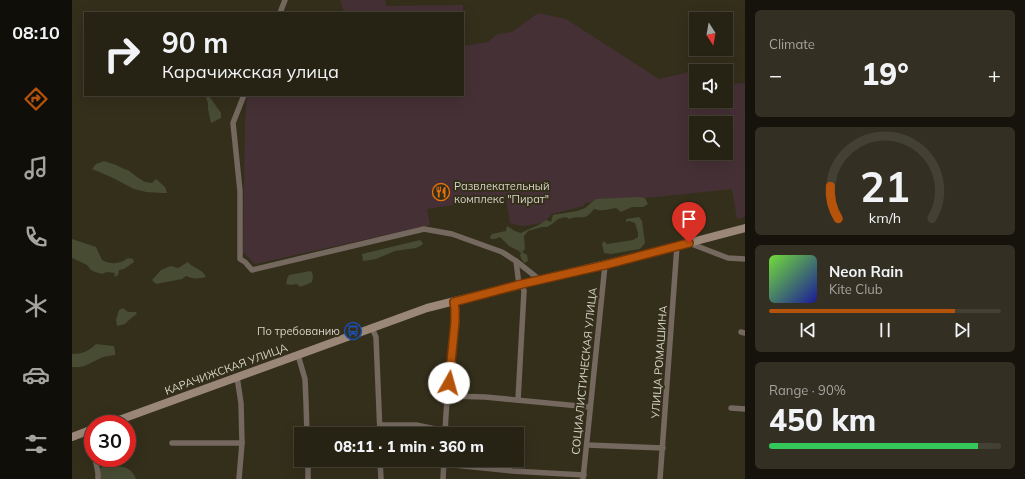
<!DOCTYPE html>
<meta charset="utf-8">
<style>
:root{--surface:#272314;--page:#332f22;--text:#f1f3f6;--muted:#a4a4a0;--line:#434034;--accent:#b45309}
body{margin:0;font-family:Mulish,sans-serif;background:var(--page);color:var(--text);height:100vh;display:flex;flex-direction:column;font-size:15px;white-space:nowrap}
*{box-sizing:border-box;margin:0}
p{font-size:13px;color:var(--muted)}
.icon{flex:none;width:22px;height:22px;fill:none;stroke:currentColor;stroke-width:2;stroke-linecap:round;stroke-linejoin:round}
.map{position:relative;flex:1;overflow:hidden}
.drawer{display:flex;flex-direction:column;gap:10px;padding:10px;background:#15130b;width:280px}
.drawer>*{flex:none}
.top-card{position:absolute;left:12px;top:12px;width:380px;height:84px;border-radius:0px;box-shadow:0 4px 16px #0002,0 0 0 1px var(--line);background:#272314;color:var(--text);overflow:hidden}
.needle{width:26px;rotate:169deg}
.controls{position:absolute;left:617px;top:12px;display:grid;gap:8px}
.controls a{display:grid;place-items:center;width:44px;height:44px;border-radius:0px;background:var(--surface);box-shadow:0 4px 16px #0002,0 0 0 1px var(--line);font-size:20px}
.speed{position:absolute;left:12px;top:415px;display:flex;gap:8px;font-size:20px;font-weight:700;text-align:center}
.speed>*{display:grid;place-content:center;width:52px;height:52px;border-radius:50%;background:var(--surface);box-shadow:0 4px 16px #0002,0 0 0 1px var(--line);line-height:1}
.speed .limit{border:6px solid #d22;background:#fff;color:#111}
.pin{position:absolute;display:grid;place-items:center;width:34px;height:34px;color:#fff;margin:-41px -17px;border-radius:50% 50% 50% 0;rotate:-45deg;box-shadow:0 0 4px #0007}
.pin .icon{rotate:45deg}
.me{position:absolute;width:44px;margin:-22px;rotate:7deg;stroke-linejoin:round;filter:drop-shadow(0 0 3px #0008)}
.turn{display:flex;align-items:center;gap:14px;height:84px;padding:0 12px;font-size:18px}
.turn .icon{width:52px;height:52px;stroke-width:2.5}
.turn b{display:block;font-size:28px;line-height:34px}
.big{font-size:30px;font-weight:800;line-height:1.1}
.drawer .tile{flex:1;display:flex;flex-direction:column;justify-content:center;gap:6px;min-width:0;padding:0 14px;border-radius:6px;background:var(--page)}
.drawer .dial{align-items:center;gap:0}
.dial svg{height:104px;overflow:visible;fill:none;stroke:var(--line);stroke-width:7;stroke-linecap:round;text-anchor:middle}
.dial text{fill:var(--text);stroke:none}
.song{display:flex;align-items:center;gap:12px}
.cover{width:48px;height:48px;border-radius:6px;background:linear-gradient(135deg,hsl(100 70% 55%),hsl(240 70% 35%))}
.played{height:4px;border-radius:2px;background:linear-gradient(90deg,var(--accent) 80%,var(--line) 80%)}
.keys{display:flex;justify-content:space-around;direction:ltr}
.heat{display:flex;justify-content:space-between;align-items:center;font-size:22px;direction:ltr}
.charge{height:6px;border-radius:3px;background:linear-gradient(90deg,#34c759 90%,var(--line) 0)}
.trip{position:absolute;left:222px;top:427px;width:230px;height:40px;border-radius:0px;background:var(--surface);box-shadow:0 4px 16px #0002,0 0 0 1px var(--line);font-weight:800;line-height:40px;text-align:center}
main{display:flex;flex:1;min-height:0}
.menu{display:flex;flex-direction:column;width:72px;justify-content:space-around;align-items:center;background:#100e08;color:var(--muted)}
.menu .icon{width:28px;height:28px}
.menu .selected{color:var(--accent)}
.menu b{font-size:18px;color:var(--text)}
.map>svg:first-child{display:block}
</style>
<main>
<nav class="menu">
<b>08:10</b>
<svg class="icon selected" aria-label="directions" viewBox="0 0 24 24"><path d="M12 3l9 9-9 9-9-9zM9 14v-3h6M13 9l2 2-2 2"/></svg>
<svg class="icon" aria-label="music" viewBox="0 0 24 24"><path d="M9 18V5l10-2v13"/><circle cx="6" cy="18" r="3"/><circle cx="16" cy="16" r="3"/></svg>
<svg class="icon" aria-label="phone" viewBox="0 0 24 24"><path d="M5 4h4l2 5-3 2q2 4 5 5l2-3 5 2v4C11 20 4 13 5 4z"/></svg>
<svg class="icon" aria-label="climate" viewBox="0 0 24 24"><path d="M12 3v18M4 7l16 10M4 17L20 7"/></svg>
<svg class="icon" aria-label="car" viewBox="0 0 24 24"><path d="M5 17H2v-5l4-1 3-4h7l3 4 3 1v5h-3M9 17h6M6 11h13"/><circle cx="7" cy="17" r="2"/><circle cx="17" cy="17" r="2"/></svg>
<svg class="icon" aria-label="filters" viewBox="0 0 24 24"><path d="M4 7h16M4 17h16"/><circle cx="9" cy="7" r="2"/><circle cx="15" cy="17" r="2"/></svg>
</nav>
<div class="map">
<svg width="673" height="479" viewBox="0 0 673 479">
<rect width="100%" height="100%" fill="#342f1b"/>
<g fill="#453035" fill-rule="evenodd">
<polygon points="268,0 313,0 314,6 391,5 391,14 391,13 272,13"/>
<path d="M 466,13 L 494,19 L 587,79 L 630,69 L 633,71 L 624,71 L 624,101 L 654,101 L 654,84 L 673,83 L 673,217 L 665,219 L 660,189 L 575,198 L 513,203 L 512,206 L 480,214 L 471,223 L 450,226 L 438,223 L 434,199 L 388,204 L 355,209 L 358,225 L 183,264 L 171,252 L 173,120 L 175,97 L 177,95 L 391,95 L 391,46 L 416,42 L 425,34 L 440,32 ZM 624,123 L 654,123 L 654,153 L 624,153 Z"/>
</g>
<g fill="#474c33">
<polygon points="137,96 149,113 149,118 139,123 136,109 136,103 134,98"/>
<polygon points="32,161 44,165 52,169 56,170 65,177 73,182 80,183 84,179 93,187 95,193 90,193 74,192 62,189 39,177 20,169 24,164"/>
<path d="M 566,197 L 573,198 L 576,204 L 571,207 L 560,207 L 549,212 L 544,208 C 536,209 530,212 522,209 C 511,223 511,214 497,219 L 494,217 L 486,219 L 480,224 L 475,227 L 470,227 L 456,231 L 452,236 L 453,249 L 450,252 L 455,255 L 456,261 L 452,263 L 448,256 L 449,253 L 447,251 L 437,246 L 428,237 L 423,239 L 419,239 L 418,237 L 420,234 L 434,231 L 435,226 L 443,231 L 449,233 C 458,228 466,227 474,220 L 479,222 L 481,215 L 505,211 L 513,208 L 524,199 Z"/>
<polygon points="567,217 570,221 573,243 568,249 539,254 532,253 530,244 532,241 535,244 561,240 566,237 566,233 563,223 557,221 554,222 554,219"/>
<path d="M 0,239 L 24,247 L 30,260 C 40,265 48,264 56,258 L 61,259 L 62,262 L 52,269 L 47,270 L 46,275 L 42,277 L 43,273 L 35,272 L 30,274 L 23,272 L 19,270 L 15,265 L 0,258 Z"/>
<polygon points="348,240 351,243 350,245 344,248 323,251 304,259 291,261 290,254"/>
<path d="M 116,262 C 121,269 130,268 134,277 C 126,279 121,279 114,276 L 110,279 L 84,284 L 80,280 L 89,270 L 99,266 L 106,268 Z"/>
<polygon points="238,271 240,272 241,277 240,282 236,284 228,287 225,284 219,285 214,284 215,279 217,275"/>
<polygon points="51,308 56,312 64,312 65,314 62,316 57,320 53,324 45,326 44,320 47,310"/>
<path d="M 24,344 L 42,346 L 43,351 L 43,355 C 37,356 32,356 27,359 C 15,364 14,368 0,367 L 0,354 C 10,354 17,351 24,344 Z"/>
<path d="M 31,466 C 45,467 58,463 64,479 L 29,479 L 28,469 Z"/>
</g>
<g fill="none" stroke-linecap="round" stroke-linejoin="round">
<g stroke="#74685f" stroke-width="5.5">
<polyline points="208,13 213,0"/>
<polyline points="172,95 161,123 168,191 168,259 173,262 180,270 352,229 380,234 430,252 444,261 468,280"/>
<polyline points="617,243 656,258 673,259"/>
<polyline points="444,261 447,285"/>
<polyline points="300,328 304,337 308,434"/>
<polyline points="669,332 673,333"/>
<polyline points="226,355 233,379 234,402 235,434"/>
<polyline points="165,377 169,403 170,443 167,479"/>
<polyline points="375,396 413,397 518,407"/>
<polyline points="446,400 452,291 450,284"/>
<polyline points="659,408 673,409"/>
<polyline points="308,425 344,425 373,431"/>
<polyline points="15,432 21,449"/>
<path d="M 373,434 C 374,409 376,385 379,360 C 381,341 386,320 381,301"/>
<polyline points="100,443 170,443"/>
<polyline points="515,445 591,448"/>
<polyline points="23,458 26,473 26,479"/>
<polyline points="236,460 236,479"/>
<polyline points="308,460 309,479"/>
<polyline points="372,464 440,471 512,475"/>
<polyline points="371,479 372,460"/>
<polyline points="511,479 533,265"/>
<polyline points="588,479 605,246"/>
</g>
<g stroke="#9b8778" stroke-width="8">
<polyline points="36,424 355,308 450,284 555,259 673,228"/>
<polyline points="0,437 21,429"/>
</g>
</g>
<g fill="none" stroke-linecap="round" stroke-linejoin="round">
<g stroke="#753606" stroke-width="10">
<polyline id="route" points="377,383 383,322 383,309 382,302 450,284 533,265 617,243"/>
</g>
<use href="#route" stroke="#b45309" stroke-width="7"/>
</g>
<defs>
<g id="restaurant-ring" transform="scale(0.9)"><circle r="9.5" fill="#342f1b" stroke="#e8710a" stroke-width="1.5"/><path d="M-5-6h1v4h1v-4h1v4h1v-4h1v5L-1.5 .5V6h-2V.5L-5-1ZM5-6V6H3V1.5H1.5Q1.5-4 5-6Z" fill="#e8710a"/></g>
<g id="bus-ring" transform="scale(0.9)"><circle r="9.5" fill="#342f1b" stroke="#1a4fb4" stroke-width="1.5"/><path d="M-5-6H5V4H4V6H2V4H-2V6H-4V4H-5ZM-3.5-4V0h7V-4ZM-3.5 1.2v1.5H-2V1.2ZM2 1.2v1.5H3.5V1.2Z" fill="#1a4fb4"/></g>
</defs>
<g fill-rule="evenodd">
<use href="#restaurant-ring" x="369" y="192"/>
<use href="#bus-ring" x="281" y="331"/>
</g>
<g text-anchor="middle" stroke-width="4" stroke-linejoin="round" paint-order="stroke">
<g font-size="11" fill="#d6d3c7" stroke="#342f1b" text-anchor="start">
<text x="382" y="190">Развлекательный<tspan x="382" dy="13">комплекс "Пират"</tspan></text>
<text x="268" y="335" text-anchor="end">По требованию</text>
</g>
<g font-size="11" fill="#d6d3c7" stroke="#342f1b">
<text transform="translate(587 362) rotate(-86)" y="4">УЛИЦА РОМАШИНА</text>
<text transform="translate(154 369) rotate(-20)" y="4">КАРАЧИЖСКАЯ УЛИЦА</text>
<text transform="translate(512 371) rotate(-84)" y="4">СОЦИАЛИСТИЧЕСКАЯ УЛИЦА</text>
</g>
</g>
</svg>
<div class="controls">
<a><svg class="needle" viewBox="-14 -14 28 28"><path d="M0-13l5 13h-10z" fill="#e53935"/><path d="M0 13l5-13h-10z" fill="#a4a4a0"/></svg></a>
<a><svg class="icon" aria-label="sound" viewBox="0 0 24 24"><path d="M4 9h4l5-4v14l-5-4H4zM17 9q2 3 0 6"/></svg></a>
<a><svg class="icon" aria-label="search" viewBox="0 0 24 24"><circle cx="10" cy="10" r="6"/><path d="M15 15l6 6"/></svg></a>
</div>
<div class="speed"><div class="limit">30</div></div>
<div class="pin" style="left:617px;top:243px;background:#d93025"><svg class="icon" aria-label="arrive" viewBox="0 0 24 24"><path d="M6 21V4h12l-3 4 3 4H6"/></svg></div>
<svg class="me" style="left:377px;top:383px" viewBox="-20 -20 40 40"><circle r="19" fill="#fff"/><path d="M0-13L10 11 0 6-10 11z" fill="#b45309"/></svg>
<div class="trip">08:11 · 1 min · 360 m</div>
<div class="top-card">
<div class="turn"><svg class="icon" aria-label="right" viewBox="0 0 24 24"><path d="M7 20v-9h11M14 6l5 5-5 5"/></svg><div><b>90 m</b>Карачижская улица</div></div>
</div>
</div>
<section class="drawer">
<div class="tile"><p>Climate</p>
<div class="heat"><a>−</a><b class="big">19°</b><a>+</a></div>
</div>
<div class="tile dial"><svg viewBox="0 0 100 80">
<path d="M14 69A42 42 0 1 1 86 69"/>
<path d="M14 69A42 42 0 0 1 8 44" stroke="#b45309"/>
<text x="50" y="56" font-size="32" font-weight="700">21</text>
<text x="50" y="72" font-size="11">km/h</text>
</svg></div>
<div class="tile">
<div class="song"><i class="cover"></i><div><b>Neon Rain</b><p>Kite Club</p></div></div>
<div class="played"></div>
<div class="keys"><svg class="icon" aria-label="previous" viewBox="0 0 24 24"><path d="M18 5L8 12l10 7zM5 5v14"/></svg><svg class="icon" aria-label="pause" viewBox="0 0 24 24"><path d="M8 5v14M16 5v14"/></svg><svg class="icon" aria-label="next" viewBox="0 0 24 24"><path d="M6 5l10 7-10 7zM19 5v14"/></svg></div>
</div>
<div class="tile"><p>Range · 90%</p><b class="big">450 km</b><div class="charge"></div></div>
</section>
</main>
